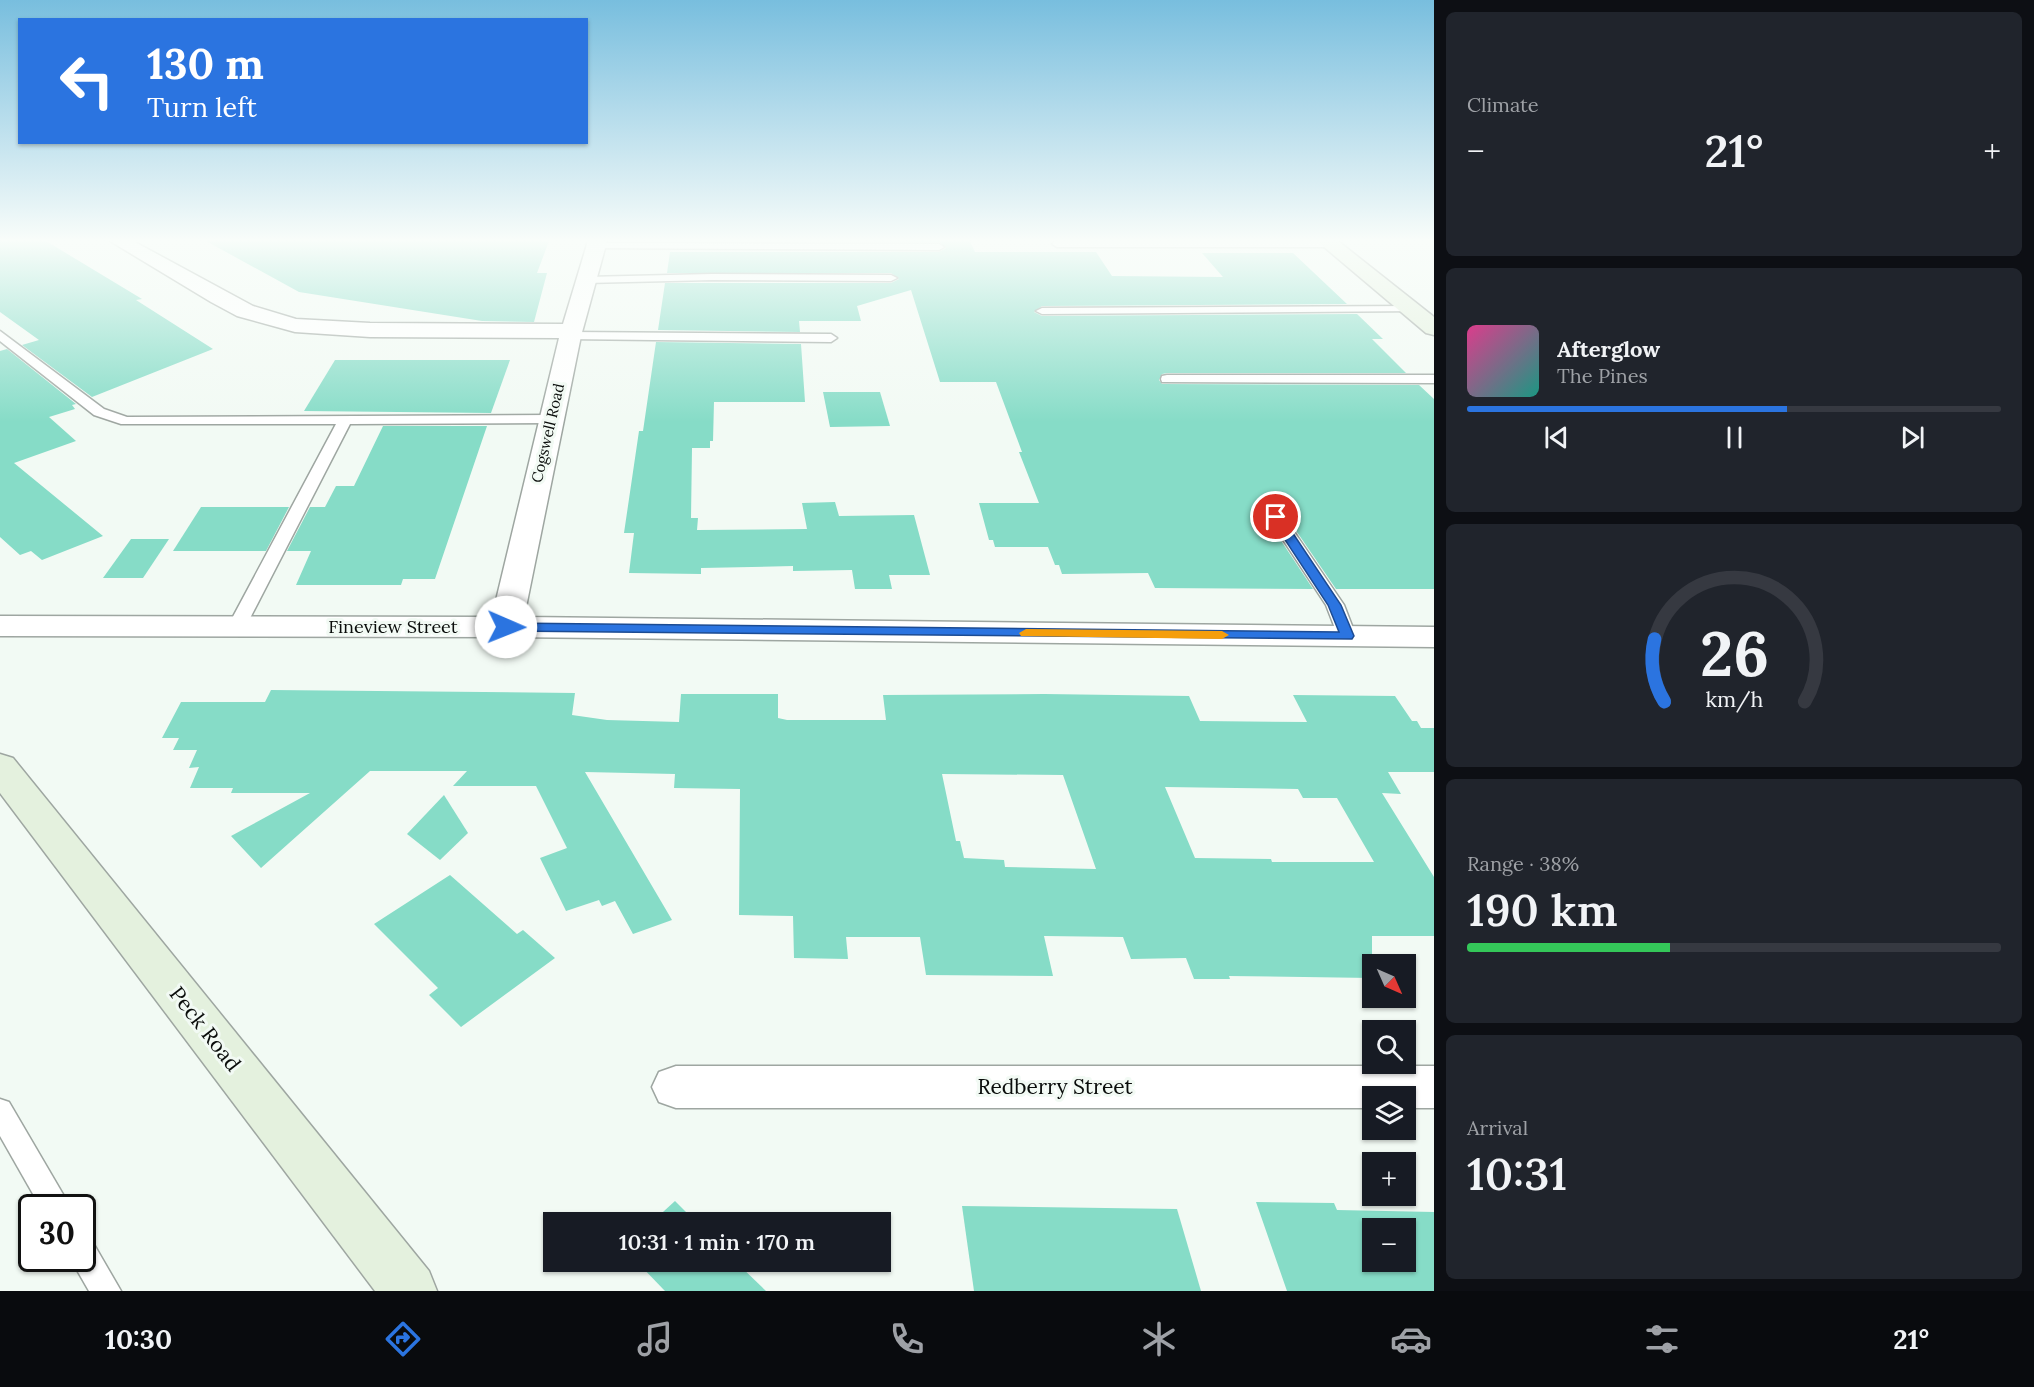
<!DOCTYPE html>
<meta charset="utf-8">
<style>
:root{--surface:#171b24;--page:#20242c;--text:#f1f3f6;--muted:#9ea1a6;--line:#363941;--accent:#2b74e0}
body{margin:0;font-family:Lora,serif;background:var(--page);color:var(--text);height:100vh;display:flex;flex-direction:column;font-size:22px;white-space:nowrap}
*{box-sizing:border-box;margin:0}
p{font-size:20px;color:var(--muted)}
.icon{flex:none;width:33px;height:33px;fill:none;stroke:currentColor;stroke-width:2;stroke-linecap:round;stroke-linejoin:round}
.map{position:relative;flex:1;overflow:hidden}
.drawer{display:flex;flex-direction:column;gap:12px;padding:12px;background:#0d0f14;width:600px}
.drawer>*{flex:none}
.top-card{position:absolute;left:18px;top:18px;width:570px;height:126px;border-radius:0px;box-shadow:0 2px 4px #0004;background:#2b74e0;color:#fff;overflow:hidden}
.needle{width:39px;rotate:135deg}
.buttons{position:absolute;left:1362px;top:954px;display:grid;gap:12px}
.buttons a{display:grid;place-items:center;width:54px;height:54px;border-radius:0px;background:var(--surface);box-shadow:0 2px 4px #0004;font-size:30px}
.speed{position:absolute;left:18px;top:1194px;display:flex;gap:12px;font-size:30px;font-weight:700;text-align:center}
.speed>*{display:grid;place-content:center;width:78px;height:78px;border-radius:50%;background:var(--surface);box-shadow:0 2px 4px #0004;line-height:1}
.speed .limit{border:3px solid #111;border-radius:9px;background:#fff;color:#111}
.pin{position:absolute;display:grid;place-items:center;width:51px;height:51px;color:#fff;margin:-26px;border:3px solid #fff;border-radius:50%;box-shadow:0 2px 6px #0007}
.me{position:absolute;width:66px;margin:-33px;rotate:91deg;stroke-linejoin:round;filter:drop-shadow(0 0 4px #0008)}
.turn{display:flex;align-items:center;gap:21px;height:126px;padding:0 30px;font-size:27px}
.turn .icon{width:78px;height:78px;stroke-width:2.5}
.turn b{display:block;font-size:42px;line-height:51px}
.big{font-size:45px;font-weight:600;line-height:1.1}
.drawer .widget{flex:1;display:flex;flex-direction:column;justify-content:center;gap:9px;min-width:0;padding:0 21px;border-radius:9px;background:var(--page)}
.drawer .dial{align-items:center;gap:0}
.dial svg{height:156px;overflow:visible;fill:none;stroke:var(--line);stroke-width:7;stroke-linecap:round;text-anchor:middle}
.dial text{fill:var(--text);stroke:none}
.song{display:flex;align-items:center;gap:18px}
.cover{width:72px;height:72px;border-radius:9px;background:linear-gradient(135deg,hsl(330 70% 55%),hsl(170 70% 35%))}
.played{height:6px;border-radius:3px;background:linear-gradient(90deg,var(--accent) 60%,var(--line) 60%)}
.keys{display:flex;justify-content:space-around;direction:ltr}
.heat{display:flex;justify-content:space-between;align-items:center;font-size:33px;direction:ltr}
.charge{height:9px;border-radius:4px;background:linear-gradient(90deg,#34c759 38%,var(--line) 0)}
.trip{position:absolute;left:543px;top:1212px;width:348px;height:60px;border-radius:0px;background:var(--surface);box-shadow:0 2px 4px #0004;font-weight:600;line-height:60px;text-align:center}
.menu{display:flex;height:96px;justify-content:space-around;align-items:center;background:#090b0e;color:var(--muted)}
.menu .icon{width:42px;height:42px}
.menu .current{color:var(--accent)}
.menu b{font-size:27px;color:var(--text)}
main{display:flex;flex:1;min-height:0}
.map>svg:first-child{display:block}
</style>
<main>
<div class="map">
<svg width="1434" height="1291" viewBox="0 0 1434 1291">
<rect width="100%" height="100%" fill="#f2faf4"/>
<g fill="#86dcc7" fill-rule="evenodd">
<polygon points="0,241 46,241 142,299 136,300 213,349 92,397 22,345 39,340 0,312"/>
<polygon points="206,241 549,241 537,273 547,273 534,322 482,321 299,292"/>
<polygon points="825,241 970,241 975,252 1096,252 1112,276 1223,277 1202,253 1293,253 1347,304 1042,306 1034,312 1042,316 1357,314 1383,339 1372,339 1406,373 1167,373 1162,374 1159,380 1162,384 1419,385 1434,399 1434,589 1336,589 1284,513 1277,510 1267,515 1266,518 1313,589 1155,588 1148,573 1062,574 1059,565 1055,565 1048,547 995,547 993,540 989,540 979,503 1039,503 1019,452 1022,452 996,382 940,382 911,290 857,306 861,321 799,321 800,332 658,330 665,283 891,283 899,279 891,273 667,273 670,252 939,252 946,248 939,242"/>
<polygon points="656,342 801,344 805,402 714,402 713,441 710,441 710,448 692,448 691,518 698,518 697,530 807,529 802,503 835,502 839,516 914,515 930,575 889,575 892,589 855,589 852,570 793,571 793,566 701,568 701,574 629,573 634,533 624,533 639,431 643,431"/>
<polygon points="7,349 76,404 72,405 75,409 49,417 76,441 14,463 103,536 42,560 31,551 20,555 0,537 0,351"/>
<polygon points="335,360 510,360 491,413 304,411"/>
<polygon points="823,392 880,392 890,426 830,427"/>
<polygon points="383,426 487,426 435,579 403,579 401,585 296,585 311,551 287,551 310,507 325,507 336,486 354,486"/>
<polygon points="201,507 289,507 266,551 173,551"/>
<polygon points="131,539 169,539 143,578 103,578"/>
<path d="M 271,690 L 575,693 L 572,715 L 607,720 L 679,722 L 681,694 L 778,694 L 778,718 L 787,720 L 886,720 L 883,695 L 1044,694 L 1189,696 L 1200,721 L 1307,722 L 1293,695 L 1395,696 L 1412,721 L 1417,721 L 1421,728 L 1434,728 L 1434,772 L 1388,772 L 1401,794 L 1382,793 L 1434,877 L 1434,936 L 1372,936 L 1372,978 L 1229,976 L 1230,979 L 1194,979 L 1186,958 L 1131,959 L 1123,937 L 1044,936 L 1053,976 L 926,975 L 920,937 L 846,937 L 848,959 L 794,958 L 793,916 L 739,915 L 740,789 L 674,788 L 675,774 L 585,772 L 672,920 L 633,934 L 615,901 L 602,906 L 599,900 L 566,911 L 540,858 L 567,848 L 536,786 L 453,786 L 467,771 L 370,771 L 261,868 L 231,836 L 310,793 L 231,793 L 233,788 L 190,788 L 199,767 L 189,768 L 197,750 L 173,750 L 179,738 L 162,738 L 181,702 L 265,702 ZM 942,774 L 1063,775 L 1096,869 L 1005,867 L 1004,860 L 964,858 L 960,841 L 956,841 ZM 1165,787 L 1298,789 L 1303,798 L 1337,798 L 1374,862 L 1272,862 L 1271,859 L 1195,858 Z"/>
<polygon points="444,795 468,833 440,860 407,834"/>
<polygon points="450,875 517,934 523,930 555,958 461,1027 429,995 438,988 374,924"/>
<polygon points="675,1201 696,1222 652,1222"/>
<path d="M 1256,1202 L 1334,1203 L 1337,1210 L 1434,1212 L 1434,1291 L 1287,1291 ZM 1372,1228 L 1406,1228 L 1406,1262 L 1372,1262 Z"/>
<polygon points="962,1206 1177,1209 1201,1291 974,1291"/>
<polygon points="637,1262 736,1262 766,1291 665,1291"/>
</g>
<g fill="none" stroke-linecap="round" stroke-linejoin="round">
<g stroke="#9ea6a1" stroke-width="3">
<g id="lane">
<polygon points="1055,241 1331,241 1334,244 1329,247 1057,247 1052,244"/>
<polygon points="597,243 939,244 944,247 939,250 593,248 592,246"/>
<polygon points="712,274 891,275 897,278 891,281 712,280 586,283 580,280 586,277"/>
<polygon points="1414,306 1418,307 1418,311 1042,314 1036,311 1042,308"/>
<polygon points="0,331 104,409 127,417 551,415 558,419 551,423 350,424 246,626 243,630 231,630 228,626 336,424 121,424 94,415 0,341"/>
<polygon points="570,332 831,334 837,338 831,342 566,339 564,336"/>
<polygon points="1167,375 1434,375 1434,383 1162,382 1161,379 1162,376"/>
<polygon points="1276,512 1282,514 1344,605 1356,636 1353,640 1341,640 1338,636 1326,605 1268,517"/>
<polygon points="0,1099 9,1102 71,1208 41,1208 0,1136"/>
<polygon points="82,1237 92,1241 121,1291 89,1291 70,1258 82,1258"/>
</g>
</g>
<g stroke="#9ea6a1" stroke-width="3">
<g id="street">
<polygon points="110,241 133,241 253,306 296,319 370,323 563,324 588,241 607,241 581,336 524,617 1434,627 1434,647 506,637 0,636 0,616 492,617 559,338 370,337 295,332 237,316 211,302"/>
<polygon points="676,1066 1434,1066 1434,1108 1406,1108 1406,1096 1372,1096 1372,1108 676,1108 659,1102 652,1087 659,1072"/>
</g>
</g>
<g stroke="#9ea6a1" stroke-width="3">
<g id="secondary">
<polygon points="1317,241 1338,241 1434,317 1434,335 1426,333"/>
<polygon points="0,754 13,758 429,1271 437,1291 375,1291 0,793"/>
</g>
</g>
<use href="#lane" fill="#fff" fill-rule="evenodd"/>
<use href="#street" fill="#fff" fill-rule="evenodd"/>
<use href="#secondary" fill="#e4f1de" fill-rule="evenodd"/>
</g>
<linearGradient id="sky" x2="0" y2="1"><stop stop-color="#78bede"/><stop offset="0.57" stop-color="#f9fdfa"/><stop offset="1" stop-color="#f9fdfa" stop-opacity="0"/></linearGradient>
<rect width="1434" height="422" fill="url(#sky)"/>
<polygon fill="#2b74e0" stroke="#1c4b92" stroke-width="1.5" points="1276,513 1280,514 1341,605 1354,636 1352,639 506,631 499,627 506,623 1339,632 1328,605 1270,517"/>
<polygon fill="#f59e0b" points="1026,629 1222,631 1229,635 1222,639 1021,636 1019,633"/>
<g text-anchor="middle" stroke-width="6" stroke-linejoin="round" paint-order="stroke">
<g font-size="15" fill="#0a0d0b" stroke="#f2faf4">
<text transform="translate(548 433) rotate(-77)" y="5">Cogswell Road</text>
</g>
<g font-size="18" fill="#0a0d0b" stroke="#f2faf4">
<text x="393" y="633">Fineview Street</text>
</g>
<g font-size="21" fill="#0a0d0b" stroke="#f2faf4">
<text transform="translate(205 1029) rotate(52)" y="7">Peck Road</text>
<text x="1055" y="1094">Redberry Street</text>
</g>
</g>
</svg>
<div class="buttons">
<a><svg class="needle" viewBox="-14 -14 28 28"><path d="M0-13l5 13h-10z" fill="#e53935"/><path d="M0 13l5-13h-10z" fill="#9ea1a6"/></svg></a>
<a><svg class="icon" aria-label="search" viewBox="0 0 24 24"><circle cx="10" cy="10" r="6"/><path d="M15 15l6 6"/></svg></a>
<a><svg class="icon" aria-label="layers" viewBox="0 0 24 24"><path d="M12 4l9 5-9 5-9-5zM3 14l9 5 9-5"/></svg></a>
<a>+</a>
<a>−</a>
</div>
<div class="speed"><div class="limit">30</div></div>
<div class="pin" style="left:1276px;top:517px;background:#d93025"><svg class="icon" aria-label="arrive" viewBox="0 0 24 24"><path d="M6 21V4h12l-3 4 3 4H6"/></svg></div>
<svg class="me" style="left:506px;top:627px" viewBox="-20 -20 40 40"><circle r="19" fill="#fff"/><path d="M0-13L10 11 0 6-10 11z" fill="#2b74e0"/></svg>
<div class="trip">10:31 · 1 min · 170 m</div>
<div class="top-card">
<div class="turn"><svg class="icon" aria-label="left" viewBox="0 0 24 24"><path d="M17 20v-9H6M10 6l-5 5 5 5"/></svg><div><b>130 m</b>Turn left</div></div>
</div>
</div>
<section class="drawer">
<div class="widget"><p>Climate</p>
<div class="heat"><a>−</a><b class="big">21°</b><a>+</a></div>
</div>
<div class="widget">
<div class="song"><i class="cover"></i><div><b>Afterglow</b><p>The Pines</p></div></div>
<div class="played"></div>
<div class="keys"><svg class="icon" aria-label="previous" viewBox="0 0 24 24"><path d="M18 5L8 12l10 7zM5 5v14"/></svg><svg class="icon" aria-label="pause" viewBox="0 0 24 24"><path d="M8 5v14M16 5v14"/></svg><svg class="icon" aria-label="next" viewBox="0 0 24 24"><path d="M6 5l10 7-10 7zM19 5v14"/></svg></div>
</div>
<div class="widget dial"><svg viewBox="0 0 100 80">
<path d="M14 69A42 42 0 1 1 86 69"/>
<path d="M14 69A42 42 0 0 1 9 37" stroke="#2b74e0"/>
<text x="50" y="56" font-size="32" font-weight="700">26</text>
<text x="50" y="72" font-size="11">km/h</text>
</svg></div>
<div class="widget"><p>Range · 38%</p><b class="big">190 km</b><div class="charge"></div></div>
<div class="widget"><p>Arrival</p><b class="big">10:31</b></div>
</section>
</main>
<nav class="menu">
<b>10:30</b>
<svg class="icon current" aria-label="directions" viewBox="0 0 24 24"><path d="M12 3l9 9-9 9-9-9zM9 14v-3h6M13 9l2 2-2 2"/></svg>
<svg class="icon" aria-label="music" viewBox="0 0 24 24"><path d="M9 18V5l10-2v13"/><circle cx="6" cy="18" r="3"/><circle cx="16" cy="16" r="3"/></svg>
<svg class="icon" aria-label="phone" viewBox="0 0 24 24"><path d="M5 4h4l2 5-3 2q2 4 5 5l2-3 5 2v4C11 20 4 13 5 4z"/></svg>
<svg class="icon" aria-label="climate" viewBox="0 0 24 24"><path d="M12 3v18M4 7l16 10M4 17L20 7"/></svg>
<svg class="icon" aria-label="car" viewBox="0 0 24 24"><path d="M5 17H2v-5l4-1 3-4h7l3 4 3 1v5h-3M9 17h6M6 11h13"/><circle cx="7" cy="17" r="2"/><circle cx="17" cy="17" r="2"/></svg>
<svg class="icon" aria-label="filters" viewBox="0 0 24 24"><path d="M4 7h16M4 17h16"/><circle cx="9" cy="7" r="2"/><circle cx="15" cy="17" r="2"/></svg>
<b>21°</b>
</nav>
